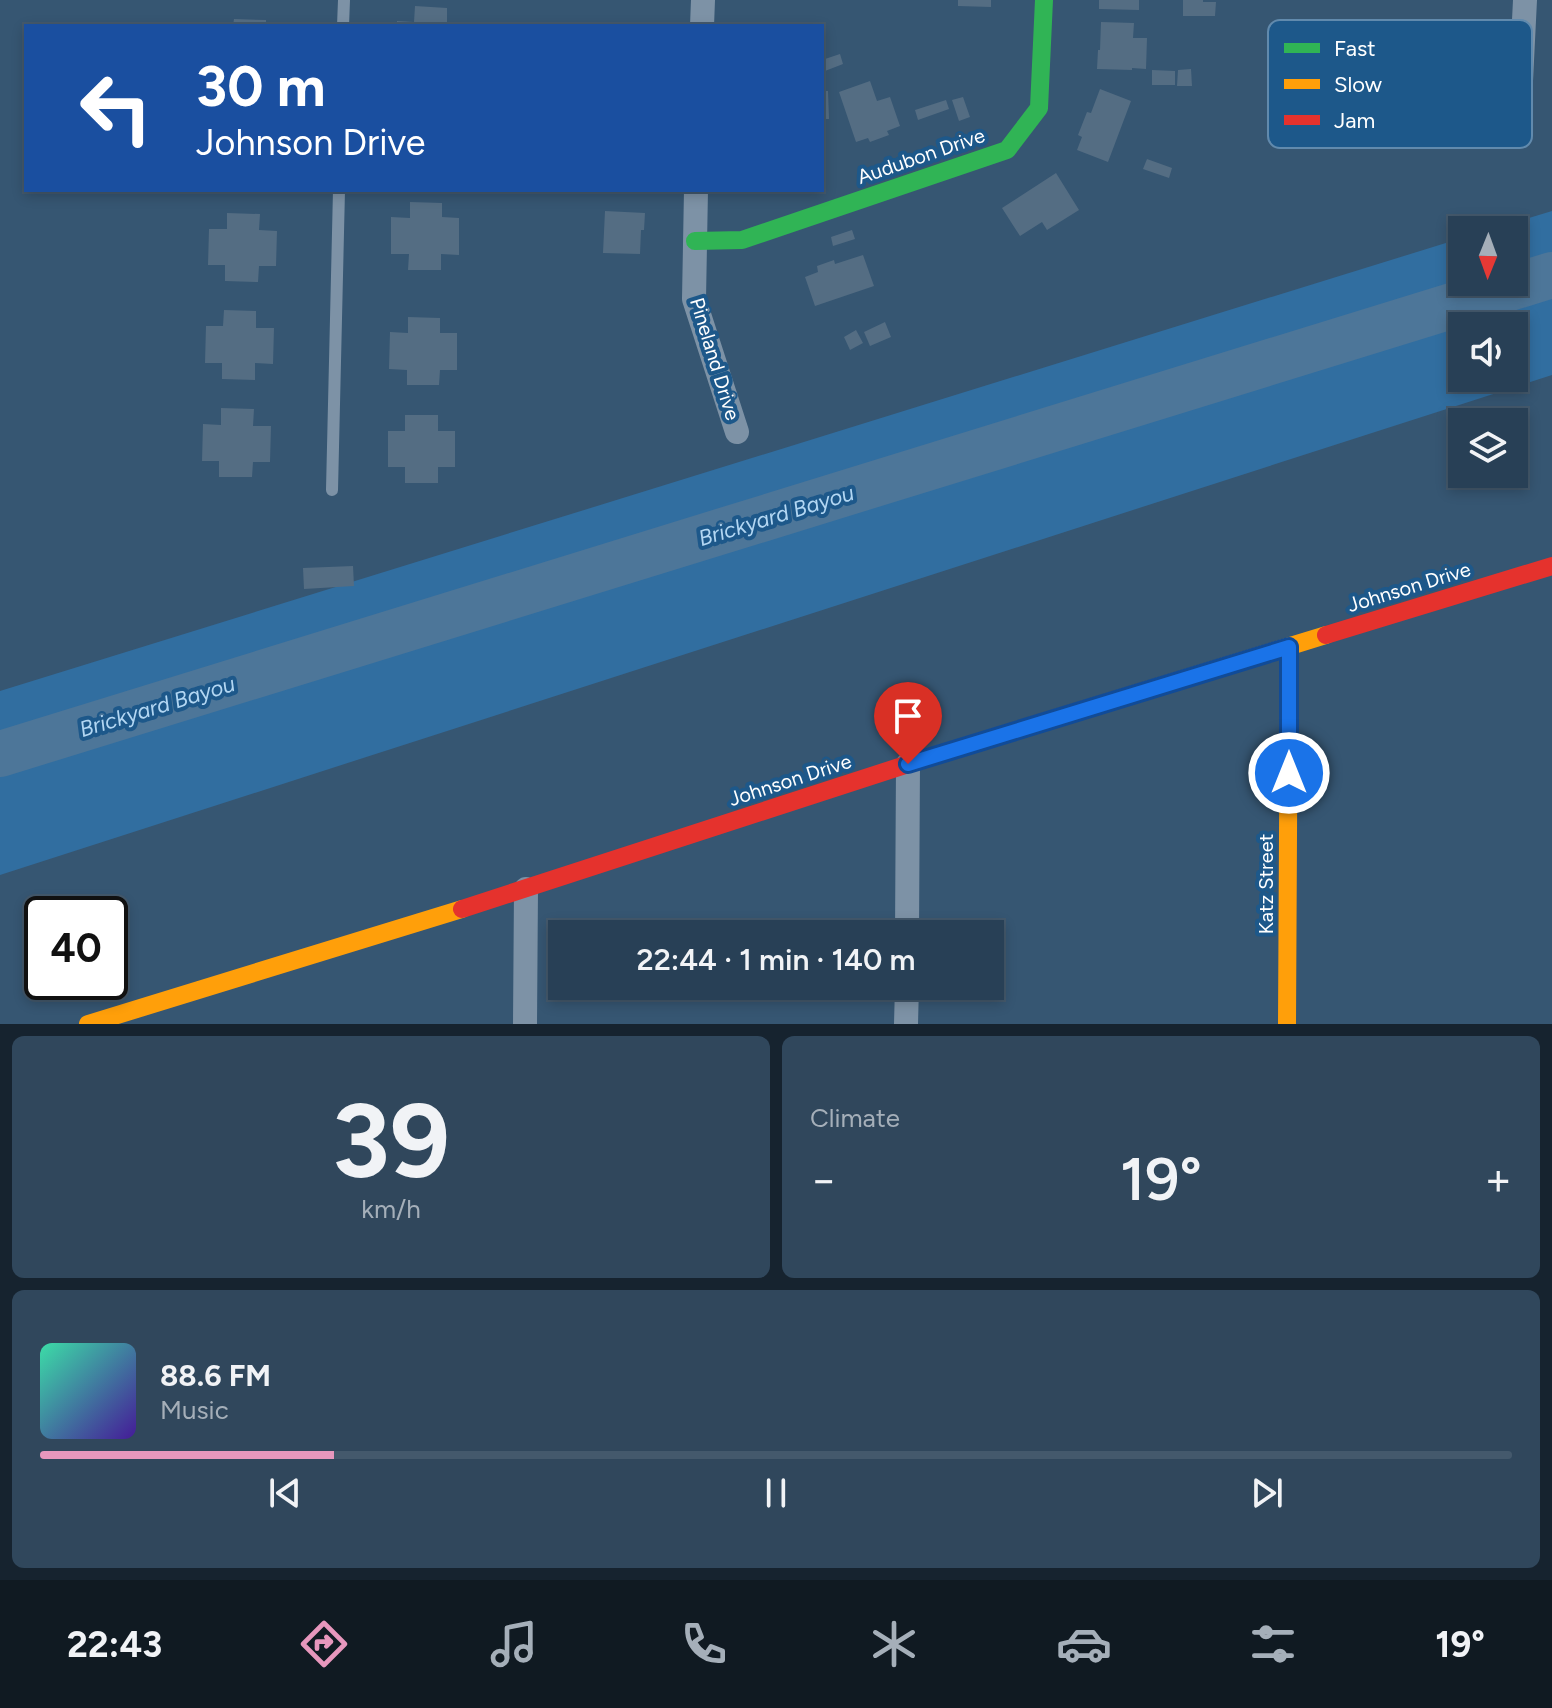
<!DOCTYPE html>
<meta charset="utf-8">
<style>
:root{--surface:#284056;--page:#30475c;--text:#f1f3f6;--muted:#a5afb9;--line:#44596c;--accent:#e797bd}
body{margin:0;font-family:Figtree,sans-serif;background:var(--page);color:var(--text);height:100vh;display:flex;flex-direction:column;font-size:30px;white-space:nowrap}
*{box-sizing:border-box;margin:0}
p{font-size:26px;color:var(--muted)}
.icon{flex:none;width:44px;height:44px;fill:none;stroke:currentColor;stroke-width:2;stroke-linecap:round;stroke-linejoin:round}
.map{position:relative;height:1024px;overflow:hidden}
.side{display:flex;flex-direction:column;gap:12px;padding:12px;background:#16232f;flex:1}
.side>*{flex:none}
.hud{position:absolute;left:24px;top:24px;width:800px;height:168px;border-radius:0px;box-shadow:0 4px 12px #0003,0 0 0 2px var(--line);background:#1a4fa0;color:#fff;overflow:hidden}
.needle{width:52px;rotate:181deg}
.controls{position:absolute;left:1448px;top:216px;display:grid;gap:16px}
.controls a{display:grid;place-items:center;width:80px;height:80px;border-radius:0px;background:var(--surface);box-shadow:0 4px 12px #0003,0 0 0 2px var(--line);font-size:40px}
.speed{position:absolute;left:24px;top:896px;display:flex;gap:16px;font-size:40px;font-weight:700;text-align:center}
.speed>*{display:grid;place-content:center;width:104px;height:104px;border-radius:50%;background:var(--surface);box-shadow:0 4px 12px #0003,0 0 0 2px var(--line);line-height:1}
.speed .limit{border:4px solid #111;border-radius:12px;background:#fff;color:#111}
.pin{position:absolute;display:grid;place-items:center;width:68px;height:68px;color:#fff;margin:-82px -34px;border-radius:50% 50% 50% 0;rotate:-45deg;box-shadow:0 0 8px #0007}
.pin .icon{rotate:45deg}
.me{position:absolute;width:88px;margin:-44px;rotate:0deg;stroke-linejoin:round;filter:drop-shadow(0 0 6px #0008)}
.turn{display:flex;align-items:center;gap:28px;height:168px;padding:0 40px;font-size:36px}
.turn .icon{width:104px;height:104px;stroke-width:2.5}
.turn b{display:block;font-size:56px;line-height:68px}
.big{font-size:60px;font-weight:600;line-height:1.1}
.side .card{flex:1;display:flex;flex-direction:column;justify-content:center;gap:12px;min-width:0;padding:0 28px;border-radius:12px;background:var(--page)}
.side .dial{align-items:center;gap:0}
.dial b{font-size:104px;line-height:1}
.song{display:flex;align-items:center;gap:24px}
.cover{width:96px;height:96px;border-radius:12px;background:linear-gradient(135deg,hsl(160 70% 55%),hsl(260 70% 35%))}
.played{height:8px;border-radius:4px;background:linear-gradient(90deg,var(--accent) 20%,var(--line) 20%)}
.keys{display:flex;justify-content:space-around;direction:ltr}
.heat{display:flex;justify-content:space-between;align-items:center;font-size:44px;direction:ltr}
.side .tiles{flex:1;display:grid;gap:12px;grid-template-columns:1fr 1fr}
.card:last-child{grid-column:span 2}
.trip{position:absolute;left:548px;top:920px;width:456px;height:80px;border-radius:0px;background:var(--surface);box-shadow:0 4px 12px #0003,0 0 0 2px var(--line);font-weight:600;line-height:80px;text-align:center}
.tabs{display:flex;height:128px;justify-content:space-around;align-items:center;background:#101a22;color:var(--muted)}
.tabs .icon{width:56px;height:56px}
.tabs .on{color:var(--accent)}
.tabs b{font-size:36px;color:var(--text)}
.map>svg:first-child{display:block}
</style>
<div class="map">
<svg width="1552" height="1024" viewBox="0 0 1552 1024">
<rect width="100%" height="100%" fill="#365672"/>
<path fill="#316ea0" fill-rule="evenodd" d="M 1552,211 L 1552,375 L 0,875 L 0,691 L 1462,238 L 1462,282 L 1514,282 L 1514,230 L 1489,230 ZM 1462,326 L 1514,326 L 1514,378 L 1462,378 Z"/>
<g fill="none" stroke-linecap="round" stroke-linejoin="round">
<polyline stroke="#4d7699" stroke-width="46" points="0,754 1552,275"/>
</g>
<g fill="#546d83">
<polygon points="958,0 991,0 991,7 958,6"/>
<polygon points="1099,0 1139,0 1139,10 1099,9"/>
<polygon points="1183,0 1203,0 1203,2 1216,2 1215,16 1183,16"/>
<polygon points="415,6 447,8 447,23 455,23 455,26 397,26 397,21 414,22"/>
<polygon points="234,19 266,20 266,26 233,26"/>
<polygon points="1101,22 1134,23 1133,38 1147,38 1146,69 1132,68 1132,70 1097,69 1098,50 1100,50"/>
<polygon points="840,54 843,64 825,71 822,60"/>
<polygon points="1191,69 1192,86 1177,86 1178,70"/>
<polygon points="1152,70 1175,71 1175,85 1152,85"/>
<polygon points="870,81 877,101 890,97 900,126 887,131 889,135 870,142 868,138 856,142 839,92"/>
<polygon points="1100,89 1131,101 1108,162 1077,150 1082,137 1078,135 1087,112 1091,113"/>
<polygon points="822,91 828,91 829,119 822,119"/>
<polygon points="963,97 970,117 959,121 952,100"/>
<polygon points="946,100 949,109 918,120 915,110"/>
<polygon points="1147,159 1172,168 1169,178 1143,169"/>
<polygon points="1056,173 1079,210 1047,230 1042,222 1020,236 1002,208"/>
<polygon points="410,202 442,203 442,217 459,218 459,255 441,254 441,270 408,270 409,254 391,254 391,217 410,218"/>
<polygon points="605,211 645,213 644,230 641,230 640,254 603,253"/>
<polygon points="227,213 260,214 259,230 277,231 276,266 259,266 258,282 225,281 225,265 208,265 209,229 227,229"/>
<polygon points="852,230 855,239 833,246 831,237"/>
<polygon points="863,255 874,286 815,306 805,277 818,272 817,266 834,260 835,264"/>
<polygon points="224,310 256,311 256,328 274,328 273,364 255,363 255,380 222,379 222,363 205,363 206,326 223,326"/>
<polygon points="408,317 440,318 440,333 457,333 457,370 440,370 439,385 407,385 407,370 389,369 390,332 408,333"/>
<polygon points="885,322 891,337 870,346 864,332"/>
<polygon points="856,330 863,343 850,350 844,337"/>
<polygon points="221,408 254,409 253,426 271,426 270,462 253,462 252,477 219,477 219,461 202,461 203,424 221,425"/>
<polygon points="405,415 438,415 438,431 455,431 455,467 438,467 438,483 405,483 405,467 388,467 388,431 405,431"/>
<polygon points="353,566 354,586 304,589 303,568"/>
</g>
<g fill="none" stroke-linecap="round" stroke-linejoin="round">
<g stroke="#7d92a6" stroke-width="12">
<polyline points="343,26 344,0"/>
<polyline points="332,490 339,190"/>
</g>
<g stroke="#7d92a6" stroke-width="24">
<polyline points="702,26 703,0"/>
<polyline points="1521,81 1525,0"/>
<polyline points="696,190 694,299 737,432"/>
<polyline points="907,934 908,764"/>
<polyline points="525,1024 526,889"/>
<polyline points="906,1024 907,986"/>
</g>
<polyline stroke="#30b455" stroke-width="18" points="695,241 742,240 1007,150 1039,108 1044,0"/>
<g stroke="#ff9f0a" stroke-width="18">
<polyline points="933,756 1326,635"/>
<polyline points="88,1024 462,909"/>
<polyline points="1287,1024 1289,647"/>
</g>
<g stroke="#e5322d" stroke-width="18">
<polyline points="1326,635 1552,566"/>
<polyline points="462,909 933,756"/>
</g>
</g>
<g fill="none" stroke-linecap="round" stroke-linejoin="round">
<g stroke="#114b97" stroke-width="20">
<polyline id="route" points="908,764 1289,647 1289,773"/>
</g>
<use href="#route" stroke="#1a73e8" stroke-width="14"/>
</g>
<g text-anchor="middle" stroke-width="8" stroke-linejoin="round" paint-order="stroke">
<g font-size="20" fill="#fff" stroke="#1d588a">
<text transform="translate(921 156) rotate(-19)" y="7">Audubon Drive</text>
<text transform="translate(715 359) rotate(73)" y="7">Pineland Drive</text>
<text transform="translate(1409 587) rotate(-17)" y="7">Johnson Drive</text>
<text transform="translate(790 780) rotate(-18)" y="7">Johnson Drive</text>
<text transform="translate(1266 884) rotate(-90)" y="7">Katz Street</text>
</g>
<g font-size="22" font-style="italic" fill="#b3d7f3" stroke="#1d588a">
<text transform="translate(776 515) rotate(-17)" y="8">Brickyard Bayou</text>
<text transform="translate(157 706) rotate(-17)" y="8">Brickyard Bayou</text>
</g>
</g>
<rect x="1268" y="20" width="264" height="128" rx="12" fill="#1d588a" stroke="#618aad" stroke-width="2"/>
<rect x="1284" y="43" width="36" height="10" fill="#30b455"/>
<rect x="1284" y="79" width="36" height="10" fill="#ff9f0a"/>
<rect x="1284" y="115" width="36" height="10" fill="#e5322d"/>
<g font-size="22" fill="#fff">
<text x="1334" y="56">Fast</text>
<text x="1334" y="92">Slow</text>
<text x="1334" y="128">Jam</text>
</g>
</svg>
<div class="controls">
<a><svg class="needle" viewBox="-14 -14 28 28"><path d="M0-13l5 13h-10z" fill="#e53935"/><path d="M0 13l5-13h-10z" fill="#a5afb9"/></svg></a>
<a><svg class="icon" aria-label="sound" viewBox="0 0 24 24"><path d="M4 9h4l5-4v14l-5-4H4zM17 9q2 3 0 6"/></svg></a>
<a><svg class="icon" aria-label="layers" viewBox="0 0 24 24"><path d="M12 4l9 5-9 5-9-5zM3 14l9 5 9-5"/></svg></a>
</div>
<div class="speed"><div class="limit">40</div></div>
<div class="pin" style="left:908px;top:764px;background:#d93025"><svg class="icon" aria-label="arrive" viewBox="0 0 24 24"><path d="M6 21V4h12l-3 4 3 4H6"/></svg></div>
<svg class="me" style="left:1289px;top:773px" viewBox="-20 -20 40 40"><circle r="17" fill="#1a73e8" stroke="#fff" stroke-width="3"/><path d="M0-11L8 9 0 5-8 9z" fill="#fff"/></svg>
<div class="trip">22:44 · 1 min · 140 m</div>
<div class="hud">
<div class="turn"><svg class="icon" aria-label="left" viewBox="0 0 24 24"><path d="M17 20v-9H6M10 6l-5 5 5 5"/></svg><div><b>30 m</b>Johnson Drive</div></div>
</div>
</div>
<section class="side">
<div class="tiles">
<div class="card dial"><b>39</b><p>km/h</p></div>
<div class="card"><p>Climate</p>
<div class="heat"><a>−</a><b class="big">19°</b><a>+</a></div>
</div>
<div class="card">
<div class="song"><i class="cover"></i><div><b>88.6 FM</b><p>Music</p></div></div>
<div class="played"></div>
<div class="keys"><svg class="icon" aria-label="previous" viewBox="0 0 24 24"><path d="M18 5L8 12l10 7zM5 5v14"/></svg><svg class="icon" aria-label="pause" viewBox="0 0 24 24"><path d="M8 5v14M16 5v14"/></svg><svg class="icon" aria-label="next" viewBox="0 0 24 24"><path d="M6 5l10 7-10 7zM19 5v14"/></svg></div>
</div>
</div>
</section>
<nav class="tabs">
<b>22:43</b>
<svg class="icon on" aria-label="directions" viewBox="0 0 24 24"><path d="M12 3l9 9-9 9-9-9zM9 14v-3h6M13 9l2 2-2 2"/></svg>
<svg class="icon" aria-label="music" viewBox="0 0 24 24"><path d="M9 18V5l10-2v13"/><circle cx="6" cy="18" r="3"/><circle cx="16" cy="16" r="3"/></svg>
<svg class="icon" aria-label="phone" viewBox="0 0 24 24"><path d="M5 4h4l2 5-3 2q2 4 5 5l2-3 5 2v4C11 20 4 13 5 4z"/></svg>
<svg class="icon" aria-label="climate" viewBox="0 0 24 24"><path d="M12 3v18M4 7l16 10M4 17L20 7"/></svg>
<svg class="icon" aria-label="car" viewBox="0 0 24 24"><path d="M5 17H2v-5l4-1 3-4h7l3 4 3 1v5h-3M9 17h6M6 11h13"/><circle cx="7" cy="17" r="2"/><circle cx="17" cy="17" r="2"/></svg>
<svg class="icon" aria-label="filters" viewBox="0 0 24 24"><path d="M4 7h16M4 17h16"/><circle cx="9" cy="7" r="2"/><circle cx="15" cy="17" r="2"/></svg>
<b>19°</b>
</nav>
